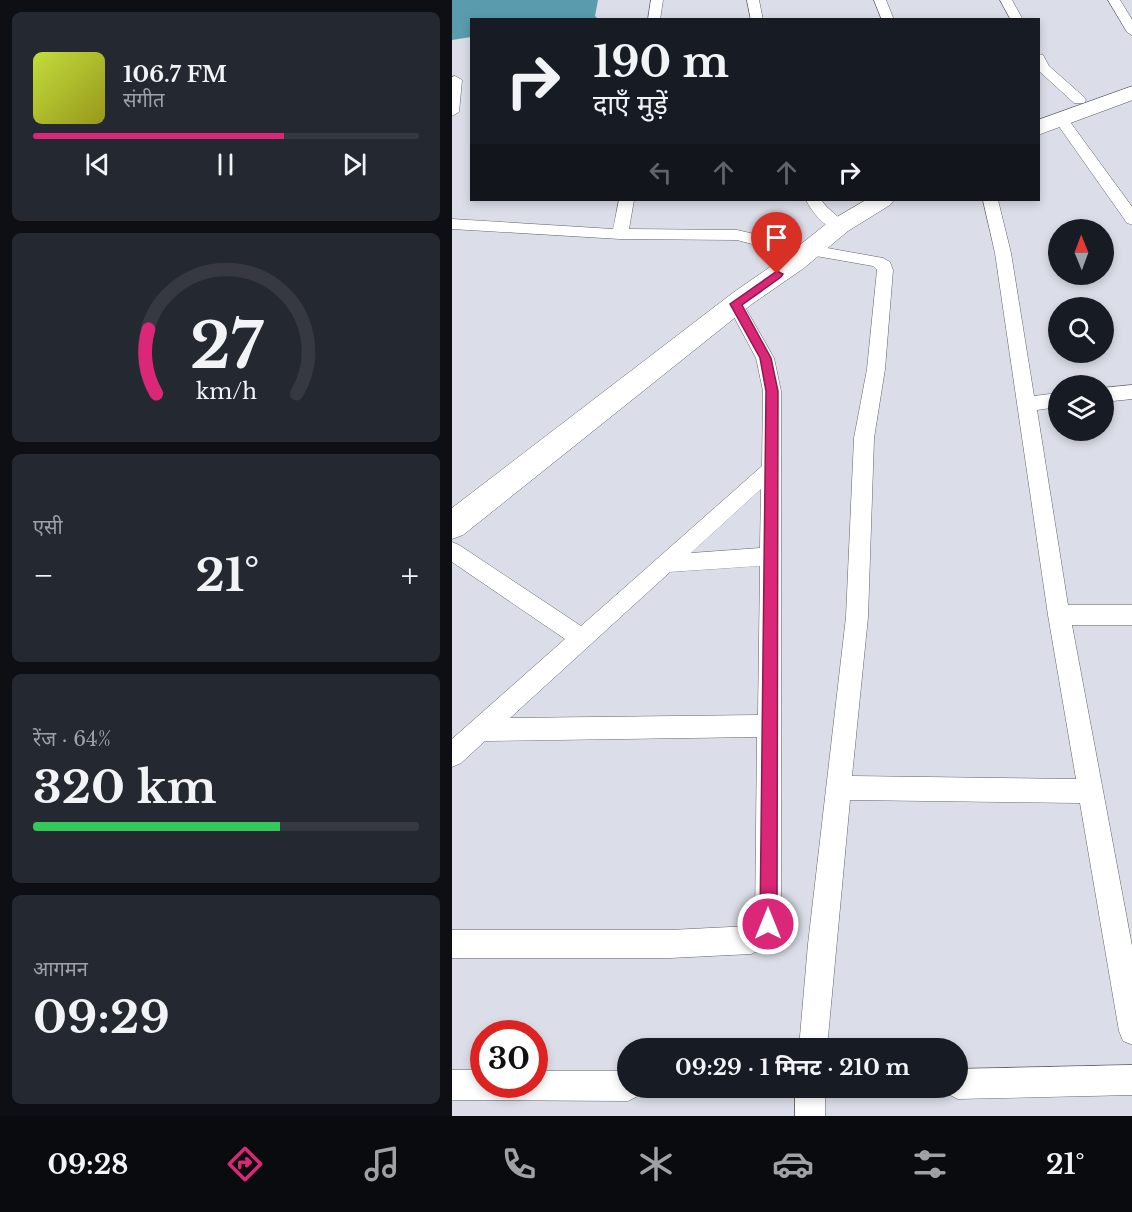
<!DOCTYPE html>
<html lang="hi">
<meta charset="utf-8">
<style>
:root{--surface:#171b24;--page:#242831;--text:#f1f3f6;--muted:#9ea1a6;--line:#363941;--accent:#db2777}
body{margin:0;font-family:"Libre Baskerville","Noto Sans Devanagari",serif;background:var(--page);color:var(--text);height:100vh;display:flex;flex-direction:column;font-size:22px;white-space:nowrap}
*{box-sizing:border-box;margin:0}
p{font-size:20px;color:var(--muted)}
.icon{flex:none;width:33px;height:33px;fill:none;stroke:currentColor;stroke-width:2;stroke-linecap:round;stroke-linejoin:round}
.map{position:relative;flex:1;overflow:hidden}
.drawer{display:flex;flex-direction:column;gap:12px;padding:12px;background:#0d0f14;width:452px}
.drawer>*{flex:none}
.hud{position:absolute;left:18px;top:18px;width:570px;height:183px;border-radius:0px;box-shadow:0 3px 9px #0003;background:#171b24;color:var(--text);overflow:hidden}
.needle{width:39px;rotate:359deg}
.controls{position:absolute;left:596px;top:219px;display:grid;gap:12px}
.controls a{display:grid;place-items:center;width:66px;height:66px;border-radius:50%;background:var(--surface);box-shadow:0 3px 9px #0003;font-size:30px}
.speed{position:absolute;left:18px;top:1020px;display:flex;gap:12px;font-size:30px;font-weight:700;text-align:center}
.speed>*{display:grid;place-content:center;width:78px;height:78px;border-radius:50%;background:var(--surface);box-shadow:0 3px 9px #0003;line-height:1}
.speed .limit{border:9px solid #d22;background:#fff;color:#111}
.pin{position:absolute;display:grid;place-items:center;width:51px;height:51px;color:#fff;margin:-62px -26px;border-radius:50% 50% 50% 0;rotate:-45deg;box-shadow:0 0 6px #0007}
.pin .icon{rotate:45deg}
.me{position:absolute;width:66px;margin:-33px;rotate:0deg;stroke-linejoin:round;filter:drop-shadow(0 0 4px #0008)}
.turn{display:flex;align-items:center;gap:21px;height:126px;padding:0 24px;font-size:27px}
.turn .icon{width:78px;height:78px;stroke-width:2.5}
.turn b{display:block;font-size:42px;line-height:51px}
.lanes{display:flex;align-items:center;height:57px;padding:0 24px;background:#0003;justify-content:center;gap:30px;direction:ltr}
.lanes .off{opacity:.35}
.big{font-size:45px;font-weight:700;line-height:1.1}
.drawer .widget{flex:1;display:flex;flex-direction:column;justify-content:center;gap:9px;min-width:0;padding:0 21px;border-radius:9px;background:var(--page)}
.drawer .dial{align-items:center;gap:0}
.dial svg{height:156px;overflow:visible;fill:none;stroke:var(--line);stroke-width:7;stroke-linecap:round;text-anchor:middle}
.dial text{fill:var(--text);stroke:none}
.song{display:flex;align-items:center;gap:18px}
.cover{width:72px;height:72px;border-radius:9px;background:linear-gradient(135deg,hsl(70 70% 55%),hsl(60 70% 35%))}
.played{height:6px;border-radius:3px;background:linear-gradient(90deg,var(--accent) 65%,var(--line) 65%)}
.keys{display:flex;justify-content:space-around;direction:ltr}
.heat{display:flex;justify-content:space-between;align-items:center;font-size:33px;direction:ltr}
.charge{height:9px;border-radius:4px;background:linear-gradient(90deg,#34c759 64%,var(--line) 0)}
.trip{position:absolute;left:165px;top:1038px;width:351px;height:60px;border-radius:30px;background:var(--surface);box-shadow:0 3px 9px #0003;font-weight:700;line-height:60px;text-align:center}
.tab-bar{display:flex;height:96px;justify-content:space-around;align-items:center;background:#090b0e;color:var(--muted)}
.tab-bar .icon{width:42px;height:42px}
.tab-bar .selected{color:var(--accent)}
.tab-bar b{font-size:27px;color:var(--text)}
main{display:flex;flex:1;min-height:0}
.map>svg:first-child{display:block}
</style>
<main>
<section class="drawer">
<div class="widget">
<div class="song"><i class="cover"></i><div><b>106.7 FM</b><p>संगीत</p></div></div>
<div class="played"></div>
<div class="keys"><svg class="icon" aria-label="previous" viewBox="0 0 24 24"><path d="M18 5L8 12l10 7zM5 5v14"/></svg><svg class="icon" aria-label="pause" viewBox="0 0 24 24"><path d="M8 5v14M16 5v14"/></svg><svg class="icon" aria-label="next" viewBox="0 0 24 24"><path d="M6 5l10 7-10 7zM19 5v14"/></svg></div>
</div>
<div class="widget dial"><svg viewBox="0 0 100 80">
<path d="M14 69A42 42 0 1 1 86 69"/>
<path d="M14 69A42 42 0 0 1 10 36" stroke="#db2777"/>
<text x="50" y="56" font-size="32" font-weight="700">27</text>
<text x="50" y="72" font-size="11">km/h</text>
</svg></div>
<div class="widget"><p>एसी</p>
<div class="heat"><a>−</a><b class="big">21°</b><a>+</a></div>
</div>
<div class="widget"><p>रेंज · 64%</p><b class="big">320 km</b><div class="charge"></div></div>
<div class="widget"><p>आगमन</p><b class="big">09:29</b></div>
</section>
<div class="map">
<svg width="681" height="1116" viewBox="0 0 681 1116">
<rect width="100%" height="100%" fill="#dbdee8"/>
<polygon fill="#5a9cad" points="0,0 146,0 143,16 146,19 20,20 19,37 0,40"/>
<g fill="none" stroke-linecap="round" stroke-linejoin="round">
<g stroke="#61636c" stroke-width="1">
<g id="street">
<polygon points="199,0 211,0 208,20 196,20"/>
<polygon points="295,0 307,0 311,20 299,20"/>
<polygon points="422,0 434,0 442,20 430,20"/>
<polygon points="548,0 560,0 571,20 559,20"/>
<polygon points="656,0 668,0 681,21 681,36 675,32"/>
<polygon points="586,54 591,55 597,66 632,97 634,100 632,103 622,103 587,71"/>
<polygon points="3,76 10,80 7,112 0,116 0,77"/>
<polygon points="608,114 613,115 681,208 681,225 675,223 601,118"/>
<polygon points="167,200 182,200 177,229 285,230 311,236 349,258 351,262 349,266 337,266 300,244 285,240 168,239 0,229 0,219 161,229"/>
<path d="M 354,200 L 369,200 C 376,210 387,216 395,226 L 393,229 C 376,234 360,212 354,200 Z"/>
<polygon points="531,200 546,200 559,253 582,396 606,393 606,407 585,410 616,605 681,605 681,625 620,625 681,951 681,1045 671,1041 667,1031 628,803 398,800 375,1048 347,1048 356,944 394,617 402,438 415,369 425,270 421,266 358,255 356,251 358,247 364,246 431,258 438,262 441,270 433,369 422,438 416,617 400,776 624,779 596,615 543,253"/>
<path d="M 283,298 L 289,300 L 322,358 L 329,391 L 329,924 L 320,945 L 299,954 L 218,958 L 0,958 L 0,930 L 218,930 L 298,926 L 303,922 L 305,737 L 33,741 L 9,763 L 0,767 L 0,739 L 113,639 L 0,562 L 0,542 L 7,545 L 129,626 L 310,466 L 311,391 L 304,358 L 275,304 L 277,300 ZM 309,489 L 308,548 L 239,553 ZM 308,566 L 306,715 L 58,718 L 218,572 Z"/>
<polygon points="681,385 681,399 651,402 651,388"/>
<polygon points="681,1065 681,1095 506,1099 496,1094 493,1088 506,1088 506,1069"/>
<polygon points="0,1070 32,1070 32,1084 82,1084 82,1071 176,1071 176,1088 190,1088 186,1096 176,1101 0,1100"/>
<rect x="343" y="1088" width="30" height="28"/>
</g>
</g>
<g stroke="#61636c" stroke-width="1">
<g id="primary">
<polygon points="681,86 681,100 586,135 586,120"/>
<polygon points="414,200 442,200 438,205 396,231 352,268 300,304 11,535 0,539 0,508 282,292 334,256 378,221"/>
</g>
</g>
<use href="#street" fill="#fff" fill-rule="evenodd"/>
<use href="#primary" fill="#fff" fill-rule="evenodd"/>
</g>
<polygon fill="#db2777" stroke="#8e194d" stroke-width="1.5" points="325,271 331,274 329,277 290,305 319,358 326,391 325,924 323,930 316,932 310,930 308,924 314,391 308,358 278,304"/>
</svg>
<div class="controls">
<a><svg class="needle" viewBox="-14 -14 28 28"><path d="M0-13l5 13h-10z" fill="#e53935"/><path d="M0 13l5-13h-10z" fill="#9ea1a6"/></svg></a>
<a><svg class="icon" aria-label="search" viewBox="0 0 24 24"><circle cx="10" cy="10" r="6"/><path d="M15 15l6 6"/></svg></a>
<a><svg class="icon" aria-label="layers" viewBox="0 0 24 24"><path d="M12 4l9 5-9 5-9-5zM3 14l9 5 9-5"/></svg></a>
</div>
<div class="speed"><div class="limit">30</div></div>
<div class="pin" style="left:325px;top:274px;background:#d93025"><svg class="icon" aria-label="arrive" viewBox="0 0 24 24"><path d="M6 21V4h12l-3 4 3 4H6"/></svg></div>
<svg class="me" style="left:316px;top:924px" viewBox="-20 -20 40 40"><circle r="17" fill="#db2777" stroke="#fff" stroke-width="3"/><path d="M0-11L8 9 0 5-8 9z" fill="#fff"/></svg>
<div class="trip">09:29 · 1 मिनट · 210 m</div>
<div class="hud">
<div class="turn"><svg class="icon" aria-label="right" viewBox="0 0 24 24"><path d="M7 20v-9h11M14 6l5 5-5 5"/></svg><div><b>190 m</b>दाएँ मुड़ें</div></div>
<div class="lanes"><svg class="icon off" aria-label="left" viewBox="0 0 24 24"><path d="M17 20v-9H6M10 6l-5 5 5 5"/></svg><svg class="icon off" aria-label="ahead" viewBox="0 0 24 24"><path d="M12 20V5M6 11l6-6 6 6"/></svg><svg class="icon off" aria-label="ahead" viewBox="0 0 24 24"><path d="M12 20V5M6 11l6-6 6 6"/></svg><svg class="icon" aria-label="right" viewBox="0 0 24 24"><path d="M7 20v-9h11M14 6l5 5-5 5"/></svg></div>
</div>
</div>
</main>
<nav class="tab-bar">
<b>09:28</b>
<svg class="icon selected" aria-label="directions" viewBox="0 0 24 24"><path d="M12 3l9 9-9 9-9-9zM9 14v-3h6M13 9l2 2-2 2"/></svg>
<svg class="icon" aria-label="music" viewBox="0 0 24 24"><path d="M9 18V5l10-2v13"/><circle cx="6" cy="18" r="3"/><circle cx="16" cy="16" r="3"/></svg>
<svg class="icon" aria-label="phone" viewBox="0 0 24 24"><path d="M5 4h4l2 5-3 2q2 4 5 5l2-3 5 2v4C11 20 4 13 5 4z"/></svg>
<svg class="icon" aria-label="climate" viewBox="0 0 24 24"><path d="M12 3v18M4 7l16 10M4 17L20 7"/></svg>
<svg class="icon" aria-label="car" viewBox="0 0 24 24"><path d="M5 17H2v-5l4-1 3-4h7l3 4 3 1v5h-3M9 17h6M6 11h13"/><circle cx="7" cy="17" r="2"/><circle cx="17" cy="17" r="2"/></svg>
<svg class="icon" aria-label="filters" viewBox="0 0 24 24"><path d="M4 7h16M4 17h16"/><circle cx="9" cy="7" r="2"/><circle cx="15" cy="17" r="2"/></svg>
<b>21°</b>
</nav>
